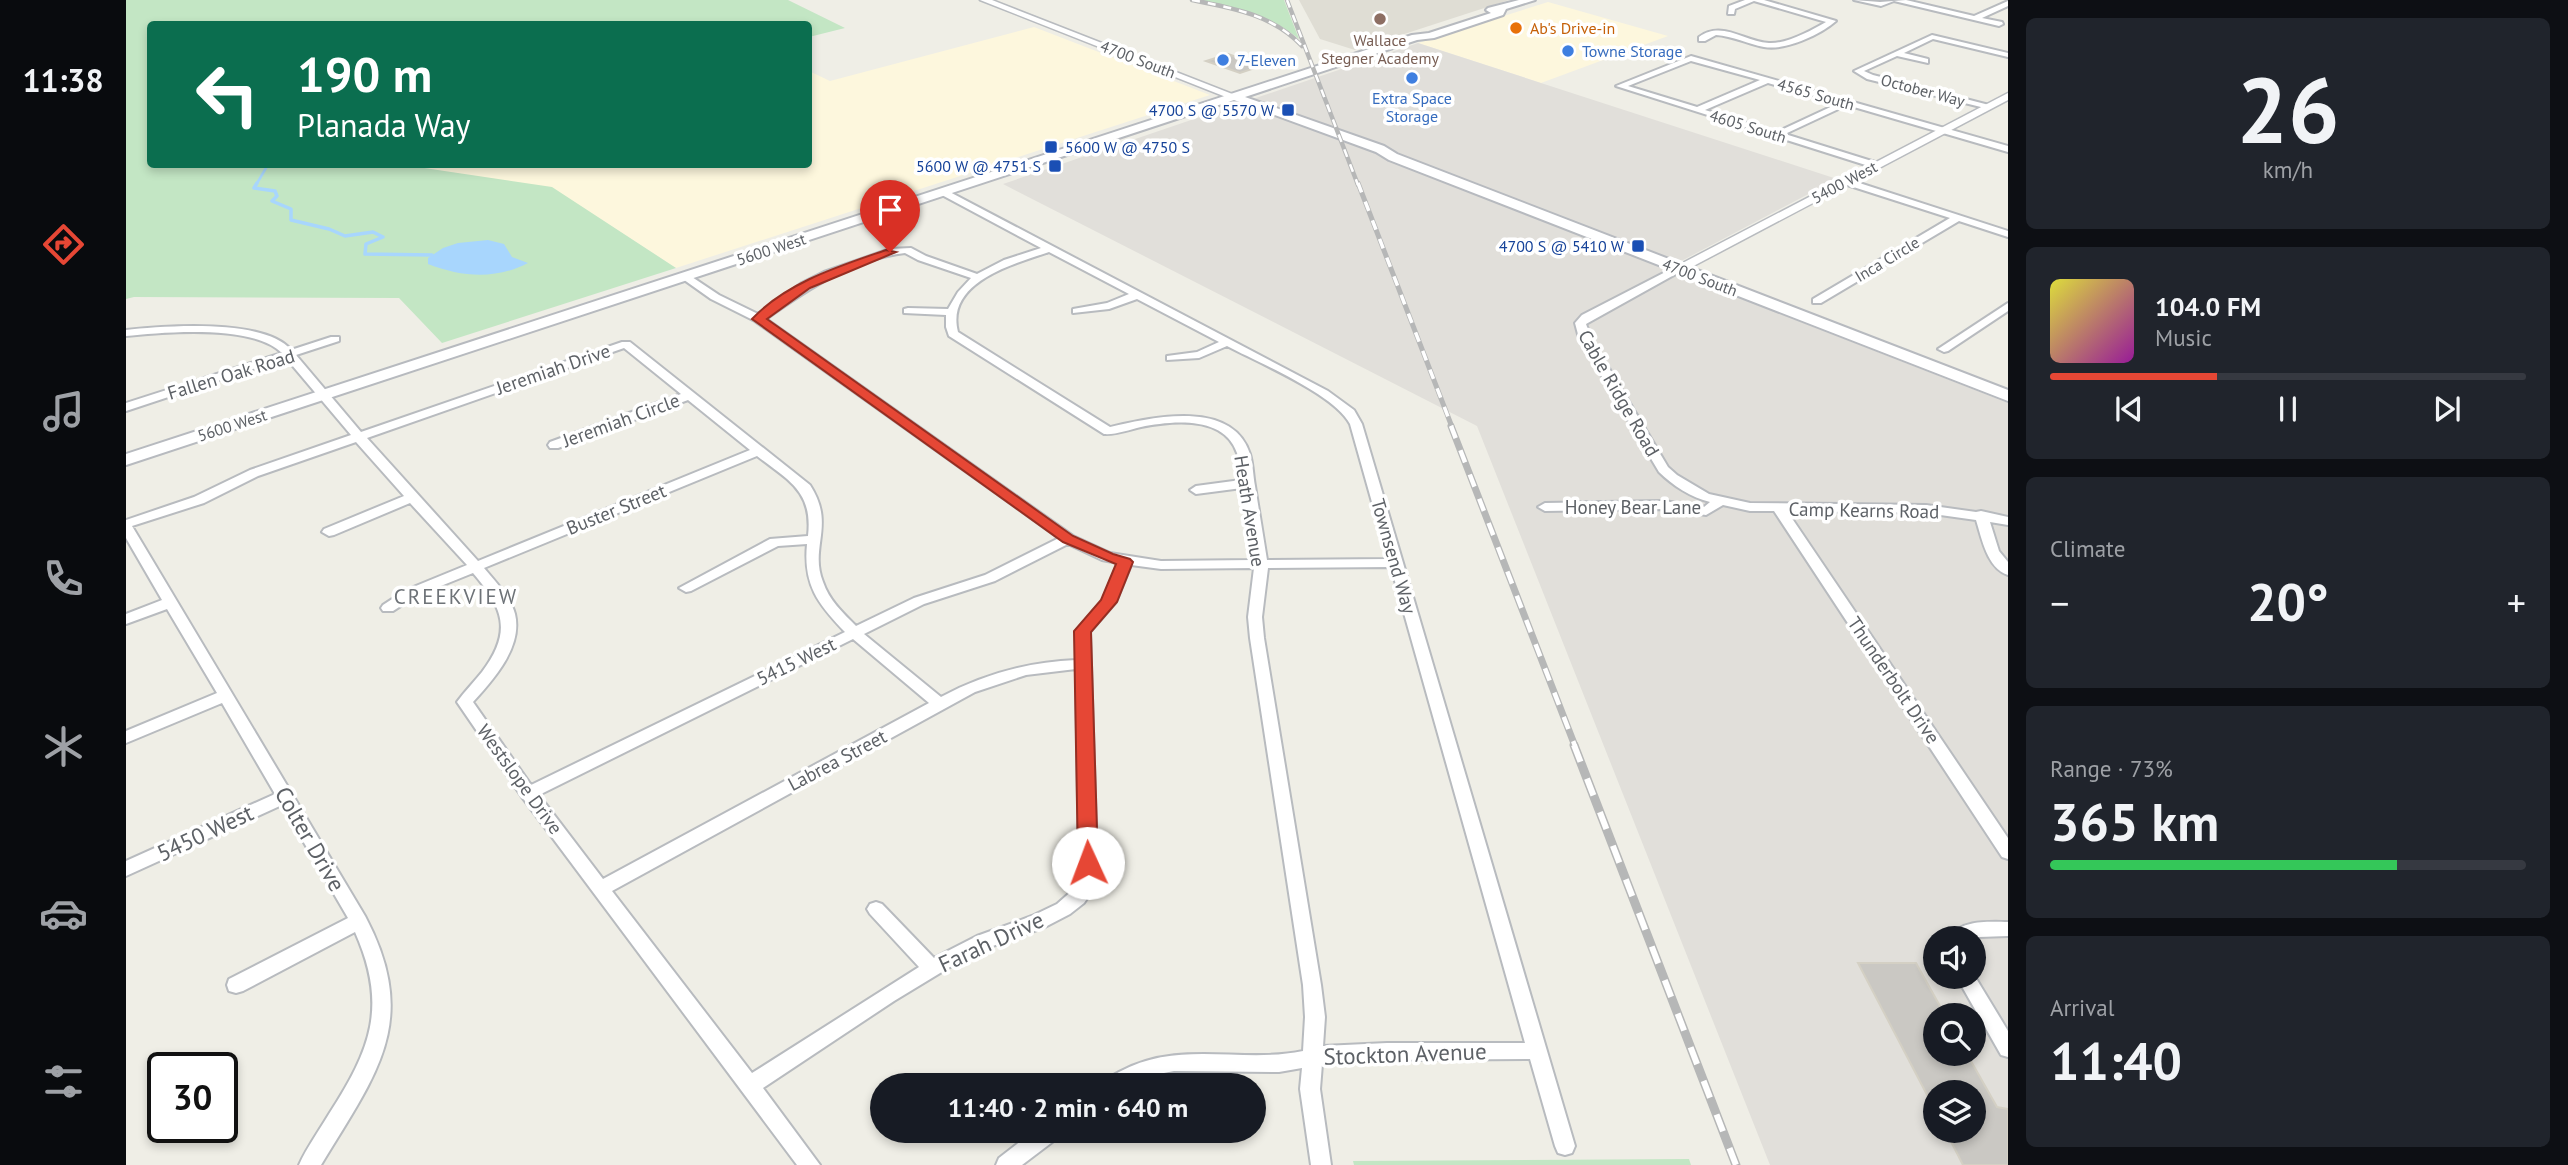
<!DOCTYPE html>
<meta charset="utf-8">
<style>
:root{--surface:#171b24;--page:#20242c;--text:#f1f3f6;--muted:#9ea1a6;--line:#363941;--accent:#e64735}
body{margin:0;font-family:"PT Sans",sans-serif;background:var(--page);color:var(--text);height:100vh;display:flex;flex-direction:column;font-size:26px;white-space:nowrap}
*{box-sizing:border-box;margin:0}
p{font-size:23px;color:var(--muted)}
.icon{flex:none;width:38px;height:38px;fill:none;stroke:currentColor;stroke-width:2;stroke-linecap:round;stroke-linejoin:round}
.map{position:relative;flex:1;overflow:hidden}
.panel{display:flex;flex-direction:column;gap:18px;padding:18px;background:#0d0f14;width:560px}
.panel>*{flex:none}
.banner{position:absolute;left:21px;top:21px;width:665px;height:147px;border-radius:7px;box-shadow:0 4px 10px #0003;background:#0b6e4f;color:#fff;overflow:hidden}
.controls{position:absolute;left:1797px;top:926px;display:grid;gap:14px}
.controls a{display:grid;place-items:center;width:63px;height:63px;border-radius:50%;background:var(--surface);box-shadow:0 4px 10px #0003;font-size:35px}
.speed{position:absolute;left:21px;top:1052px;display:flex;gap:14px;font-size:35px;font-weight:700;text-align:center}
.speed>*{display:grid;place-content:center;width:91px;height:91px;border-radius:50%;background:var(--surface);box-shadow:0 4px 10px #0003;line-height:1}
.speed .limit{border:4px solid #111;border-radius:10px;background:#fff;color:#111}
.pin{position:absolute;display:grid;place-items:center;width:60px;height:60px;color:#fff;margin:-72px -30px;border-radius:50% 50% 50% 0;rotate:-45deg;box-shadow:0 0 7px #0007}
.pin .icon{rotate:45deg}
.me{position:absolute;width:77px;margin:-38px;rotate:358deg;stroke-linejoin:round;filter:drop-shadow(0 0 5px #0008)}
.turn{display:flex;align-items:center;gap:24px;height:147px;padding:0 35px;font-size:32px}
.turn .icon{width:91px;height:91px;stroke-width:2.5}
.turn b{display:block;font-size:49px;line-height:60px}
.big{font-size:52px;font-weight:800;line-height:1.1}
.panel .tile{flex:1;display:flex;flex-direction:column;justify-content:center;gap:10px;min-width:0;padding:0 24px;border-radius:10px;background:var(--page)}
.panel .dial{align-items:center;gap:0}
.dial b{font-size:91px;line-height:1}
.song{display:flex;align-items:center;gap:21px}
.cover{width:84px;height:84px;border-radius:10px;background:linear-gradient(135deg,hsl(60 70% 55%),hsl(300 70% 35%))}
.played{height:7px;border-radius:4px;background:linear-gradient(90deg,var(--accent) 35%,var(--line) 35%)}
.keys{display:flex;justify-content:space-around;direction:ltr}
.heat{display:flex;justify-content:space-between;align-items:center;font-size:38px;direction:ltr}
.charge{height:10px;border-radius:5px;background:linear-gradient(90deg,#34c759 73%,var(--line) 0)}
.trip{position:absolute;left:744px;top:1073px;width:396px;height:70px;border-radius:35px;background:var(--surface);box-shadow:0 4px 10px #0003;font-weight:800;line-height:70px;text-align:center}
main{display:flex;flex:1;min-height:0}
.dock{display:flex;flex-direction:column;width:126px;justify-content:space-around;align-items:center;background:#090b0e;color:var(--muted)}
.dock .icon{width:49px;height:49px}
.dock .active{color:var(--accent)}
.dock b{font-size:32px;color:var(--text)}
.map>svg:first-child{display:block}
</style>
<main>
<nav class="dock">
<b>11:38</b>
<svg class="icon active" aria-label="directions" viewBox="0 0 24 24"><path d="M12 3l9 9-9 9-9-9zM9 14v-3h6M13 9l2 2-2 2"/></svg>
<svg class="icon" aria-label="music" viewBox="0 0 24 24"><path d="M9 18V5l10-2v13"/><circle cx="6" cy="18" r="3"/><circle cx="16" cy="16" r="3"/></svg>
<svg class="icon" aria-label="phone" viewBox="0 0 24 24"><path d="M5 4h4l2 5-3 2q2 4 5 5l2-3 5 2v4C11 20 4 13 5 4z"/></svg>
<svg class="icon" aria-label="climate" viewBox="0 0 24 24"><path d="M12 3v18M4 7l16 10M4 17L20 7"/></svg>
<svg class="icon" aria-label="car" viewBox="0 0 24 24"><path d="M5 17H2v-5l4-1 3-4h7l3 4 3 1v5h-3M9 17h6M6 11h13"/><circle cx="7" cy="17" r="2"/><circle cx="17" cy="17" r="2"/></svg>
<svg class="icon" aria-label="filters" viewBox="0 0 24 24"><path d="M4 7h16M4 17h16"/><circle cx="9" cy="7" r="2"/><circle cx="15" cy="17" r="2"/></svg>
</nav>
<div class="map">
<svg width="1882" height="1165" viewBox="0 0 1882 1165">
<rect width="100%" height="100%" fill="#efeee6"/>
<g fill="#fdf7dd">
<polygon points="1422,2 1542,36 1415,83 1292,43"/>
<polygon points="908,27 1084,95 550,268 426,188 278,165 682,164 683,71 704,81"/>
</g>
<path fill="#e1dfda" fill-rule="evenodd" d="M 1292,43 L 1711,179 L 1540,269 L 1882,403 L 1882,1165 L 1644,1165 L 1351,426 L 877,184 ZM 1810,938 L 1848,938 L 1848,976 L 1810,976 ZM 1810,1015 L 1848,1015 L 1848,1054 L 1810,1054 ZM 1810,1092 L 1848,1092 L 1848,1130 L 1810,1130 Z"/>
<polygon fill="#dfddd4" points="1173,0 1383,0 1229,50 1194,39"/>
<g fill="#c3e6c4">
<polygon points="0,0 662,0 719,28 683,37 682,24 24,24 24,164 278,165 426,187 550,268 316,343 273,298 8,297 0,299"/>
<path d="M 1069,0 L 1158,0 L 1173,39 C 1143,14 1106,7 1069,0 Z"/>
<polygon points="1563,1159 1565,1165 1228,1165 1227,1161"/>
</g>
<path fill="#a8d6fd" d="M 362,240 L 378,244 L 386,257 L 402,263 C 369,280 336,277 302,264 L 302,258 L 317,248 L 332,243 Z"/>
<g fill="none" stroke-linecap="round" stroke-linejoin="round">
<polyline stroke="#a8d6fd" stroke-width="2.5" points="130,185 140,168 136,164"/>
<polyline stroke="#a8d6fd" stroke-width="3.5" points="131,183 128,188 149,191 151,196 146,201 165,209 165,220 203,229 219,236 247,232 257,237 240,244 239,254 306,255"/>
</g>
<g fill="#cac8c3" stroke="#d4d0c4" stroke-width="2">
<polygon points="1102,54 1135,66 1114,73 1080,61"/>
<polygon points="1732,963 1790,963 1819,1015 1810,1015 1810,1054 1841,1054 1871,1107 1882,1109 1882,1165 1837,1165 1819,1130 1848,1130 1848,1092 1810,1092 1810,1112"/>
</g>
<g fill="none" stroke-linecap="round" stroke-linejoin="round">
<g stroke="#b8bbbf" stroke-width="4">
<g id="minor">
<path d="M 1619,0 L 1638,0 L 1710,21 C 1694,35 1659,51 1638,47 C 1622,44 1607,36 1590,35 L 1579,41 L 1573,41 L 1573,37 C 1596,20 1619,42 1643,43 C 1661,44 1684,31 1700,22 L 1628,1 L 1609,9 L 1608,14 L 1602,14 L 1603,6 Z"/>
<polygon points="1728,0 1754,2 1780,0 1848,16 1882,1 1882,6 1856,18 1876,22 1877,24 1873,26 1768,1 1755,6"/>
<polygon points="1806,35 1882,53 1882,57 1807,39 1778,53 1802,59 1802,63 1771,56 1738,71 1747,75 1863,105 1863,109 1741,79 1728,71"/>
<path d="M 1565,56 L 1882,146 L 1882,152 L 1721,105 L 1659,134 L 1752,163 L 1752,167 L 1749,168 L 1490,86 ZM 1565,61 L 1634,80 L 1571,107 L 1502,86 ZM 1642,83 L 1713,103 L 1651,132 L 1579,110 Z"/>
<polygon points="1715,179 1721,179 1882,231 1882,237 1833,221 1695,303 1687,303 1687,299 1824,218 1715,183"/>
<path d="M 814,190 L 820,190 L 1202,391 L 1228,410 L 1236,424 L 1449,1146 L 1446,1153 L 1439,1155 L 1432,1153 L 1429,1146 L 1404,1059 L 1261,1060 L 1196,1064 L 1194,1089 L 1205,1165 L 1185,1165 L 1174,1089 L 1176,1068 L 1153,1072 L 1048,1071 L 1028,1075 L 1005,1085 L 977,1085 C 981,1077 986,1076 993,1072 C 1054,1039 1114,1064 1177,1051 L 1179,1017 L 1177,985 L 1124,638 L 1122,617 L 1128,568 L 1035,569 L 1005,565 L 990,602 L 964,632 L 971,863 L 969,879 L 964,894 L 958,903 L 944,914 L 919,927 L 864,947 L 824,967 L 768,1001 L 637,1088 L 694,1165 L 671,1165 L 396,797 L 331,702 C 339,691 348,682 356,672 C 387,631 377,608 347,573 L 290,596 L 267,611 L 257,611 L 255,608 L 257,605 L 280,590 L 341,565 L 284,503 L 208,535 L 203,536 L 196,532 L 198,529 L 278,496 L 230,442 L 132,476 L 78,503 L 6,526 L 239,916 C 295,1022 250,1074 195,1165 L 173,1165 C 181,1147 193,1131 203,1114 C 245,1049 262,1006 229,932 L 117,991 L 110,993 L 103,991 L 101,985 L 103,979 L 222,918 L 156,805 L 0,876 L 0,861 L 149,794 L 96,703 L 0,743 L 0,731 L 91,693 L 41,609 L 0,624 L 0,614 L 36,600 L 0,538 L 0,520 L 68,497 L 124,470 L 225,435 L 160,358 L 0,411 L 0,403 L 156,353 C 127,324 38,332 0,336 L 0,330 C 38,326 139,318 165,350 L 205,337 L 213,337 L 213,341 L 170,355 L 235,432 L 496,342 L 504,342 L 684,485 C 710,525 683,547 697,582 C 703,600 717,613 730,626 L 788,598 L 859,575 L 933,538 L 629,321 L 585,299 L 554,277 L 559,274 L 563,275 L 593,295 L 632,314 L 676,283 L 698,272 L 764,249 L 785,248 L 800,256 L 851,274 L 878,260 L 915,248 L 814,194 ZM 923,252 L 1003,294 L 981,303 L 947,309 L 947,313 L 983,309 L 1011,299 L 1093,342 L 1071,352 L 1041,356 L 1041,360 L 1073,358 L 1101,346 C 1133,363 1208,394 1224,424 L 1262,559 L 1141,560 C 1137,535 1133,510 1129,486 C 1127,475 1127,464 1124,454 C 1106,398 1024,418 984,427 L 832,332 C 819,282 888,264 923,252 ZM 779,253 L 792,260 L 845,278 L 832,292 L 822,309 L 782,308 L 778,309 L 778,313 L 820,315 L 820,327 L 823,336 L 978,434 C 989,435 1003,430 1015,427 C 1045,421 1098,415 1111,453 C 1114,461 1114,472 1115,480 L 1070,486 L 1064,490 L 1070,494 L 1116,488 L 1127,560 L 1035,561 L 984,553 L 947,536 L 640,319 C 682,289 727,259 779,253 ZM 498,348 L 555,394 L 424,442 L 422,445 L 424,448 L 432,448 L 562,400 L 624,450 L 352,561 L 241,438 ZM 631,456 C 663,481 687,491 682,536 L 644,539 L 553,588 L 560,592 L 565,591 L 652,546 L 681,544 C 677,585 692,604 719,632 L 405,785 L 347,702 C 367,680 397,647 389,614 C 385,598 369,581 358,568 ZM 942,544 L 976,560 L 992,563 L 977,600 L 950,631 L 950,660 C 902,662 858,674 815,697 L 738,634 L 798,604 L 869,581 ZM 1265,567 L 1399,1043 L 1261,1043 L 1197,1046 L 1199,1017 L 1195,985 L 1138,638 L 1136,617 L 1142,568 ZM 727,639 L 803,703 L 477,879 L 413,795 ZM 950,669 L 953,863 L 948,889 L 931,904 L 906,916 L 851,936 L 808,958 L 756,904 L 750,902 L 744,904 L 741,909 L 744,914 L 793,967 L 626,1073 L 486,891 L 849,692 L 900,675 Z"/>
<path d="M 1553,265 L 1557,266 L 1557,270 L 1460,324 L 1465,338 L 1542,467 L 1551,475 L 1583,494 L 1624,503 L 1800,505 L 1850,512 L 1855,511 L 1882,517 L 1882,525 L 1864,522 L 1873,551 L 1882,562 L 1882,575 C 1861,568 1856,539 1850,520 L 1800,513 L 1661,511 L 1882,838 L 1882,859 L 1876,857 L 1648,511 L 1624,511 L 1597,505 L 1580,515 L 1538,509 L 1419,511 L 1412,507 L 1419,503 L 1538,501 L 1578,507 L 1584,502 C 1566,498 1546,485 1533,472 L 1453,338 L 1449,323 L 1456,315 Z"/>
<polygon points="1882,303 1882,311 1822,351 1818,352 1812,349"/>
<path d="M 1882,922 L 1882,936 L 1824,938 C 1834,919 1864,922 1882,922 Z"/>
<polygon points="1848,975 1882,1031 1882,1057 1875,1055 1830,976 1848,976"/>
<polygon points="909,1130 936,1130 933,1137 896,1165 870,1165 873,1158"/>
</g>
</g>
<g stroke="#b8bbbf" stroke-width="3">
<g id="tertiary">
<polygon points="854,0 866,0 1114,97 1105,99"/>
<polygon points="1882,93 1882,100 1558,271 1548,271 1547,268"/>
</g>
</g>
<g stroke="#b7babf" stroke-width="4">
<polygon id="secondary" points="1393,0 1409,0 1380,9 1377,15 1308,38 1291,40 1119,97 1258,146 1271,154 1882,390 1882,401 1263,160 1250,152 1108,100 0,465 0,454 1286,35 1303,33 1365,13 1360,10 1362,8"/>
</g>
<use href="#minor" fill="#fff" fill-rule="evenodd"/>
<use href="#tertiary" fill="#fff" fill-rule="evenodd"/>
<use href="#secondary" fill="#fff" fill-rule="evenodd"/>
<g stroke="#b6b7b7" stroke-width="4.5">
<g id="rail-far3">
<path d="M 1066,0 C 1107,8 1147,15 1176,46"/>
<polyline points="1161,0 1232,185"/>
</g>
</g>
<g stroke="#b6b7b7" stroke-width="5">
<polyline id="rail-far2" points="1232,183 1326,427"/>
</g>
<g stroke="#b6b7b7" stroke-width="7">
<polyline id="rail-far1" points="1325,426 1449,746"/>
</g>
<g stroke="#b6b7b7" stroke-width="9">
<polyline id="rail" points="1448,745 1610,1165"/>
</g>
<use href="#rail-far3" stroke="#fff" stroke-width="2.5" stroke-dasharray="8" stroke-linecap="butt"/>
<use href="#rail-far2" stroke="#fff" stroke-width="3.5" stroke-dasharray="10" stroke-linecap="butt"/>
<use href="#rail-far1" stroke="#fff" stroke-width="4.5" stroke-dasharray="13" stroke-linecap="butt"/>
<use href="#rail" stroke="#fff" stroke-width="6" stroke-dasharray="18" stroke-linecap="butt"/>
</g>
<path fill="#e64735" stroke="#962e22" stroke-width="2" d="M 760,250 L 770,252 L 684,288 L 641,319 L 947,536 L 987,554 L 1004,559 L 1007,562 L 991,602 L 965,632 L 972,863 L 969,868 L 962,870 L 955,868 L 952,863 L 948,631 L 975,600 L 990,564 L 937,542 L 626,319 C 661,282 714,266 760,250 Z"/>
<circle fill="#8d6e63" stroke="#fff" stroke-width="2.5" cx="1254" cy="19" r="7"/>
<circle fill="#e8710a" stroke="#fff" stroke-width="2.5" cx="1390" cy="28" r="7"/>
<g fill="#3f7fe0" stroke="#fff" stroke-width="2.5">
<circle cx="1442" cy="51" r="7"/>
<circle cx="1097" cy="60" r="7"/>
<circle cx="1286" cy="78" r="7"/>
</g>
<g fill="#1a4fb4" stroke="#fff" stroke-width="2.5">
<rect x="1155" y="103" width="14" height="14" rx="3.5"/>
<rect x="918" y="140" width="14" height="14" rx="3.5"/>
<rect x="922" y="159" width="14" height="14" rx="3.5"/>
<rect x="1505" y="239" width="14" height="14" rx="3.5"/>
</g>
<g text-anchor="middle" stroke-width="7" stroke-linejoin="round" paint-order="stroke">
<g font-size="16" fill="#c56008" stroke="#fff" text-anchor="start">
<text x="1404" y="34">Ab's Drive-in</text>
</g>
<g font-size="16" fill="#785e54" stroke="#fff">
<text x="1254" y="46">Wallace<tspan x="1254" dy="18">Stegner Academy</tspan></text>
</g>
<g font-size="16" fill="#366cbe" stroke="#fff" text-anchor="start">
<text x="1456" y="57">Towne Storage</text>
<text x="1111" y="66">7-Eleven</text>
<text x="1286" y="104" text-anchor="middle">Extra Space<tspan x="1286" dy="18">Storage</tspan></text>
</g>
<g font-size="16" fill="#5d6166" stroke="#fff">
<text transform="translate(1012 59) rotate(21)" y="6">4700 South</text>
<text transform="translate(1797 90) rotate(15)" y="6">October Way</text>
<text transform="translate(1690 94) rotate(16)" y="6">4565 South</text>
<text transform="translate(1622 126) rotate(17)" y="6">4605 South</text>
<text transform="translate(1718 182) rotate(-28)" y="6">5400 West</text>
<text transform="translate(645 249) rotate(-18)" y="6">5600 West</text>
<text transform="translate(1761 259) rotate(-31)" y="6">Inca Circle</text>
<text transform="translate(1574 277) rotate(21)" y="6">4700 South</text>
<text transform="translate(106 425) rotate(-18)" y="6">5600 West</text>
</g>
<g font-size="16" fill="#164399" stroke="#fff" text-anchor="end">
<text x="1148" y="116">4700 S @ 5570 W</text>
<text x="939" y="153" text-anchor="start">5600 W @ 4750 S</text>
<text x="915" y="172">5600 W @ 4751 S</text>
<text x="1498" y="252">4700 S @ 5410 W</text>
</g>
<g font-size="19" fill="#5d6166" stroke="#fff">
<text transform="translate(427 369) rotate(-19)" y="7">Jeremiah Drive</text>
<text transform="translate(105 374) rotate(-17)" y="7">Fallen Oak Road</text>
<text transform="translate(1493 393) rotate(60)" y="7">Cable Ridge Road</text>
<text transform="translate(495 420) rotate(-20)" y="7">Jeremiah Circle</text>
<text x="1507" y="514">Honey Bear Lane</text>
<text transform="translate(490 509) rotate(-22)" y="7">Buster Street</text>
<text transform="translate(1738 510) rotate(1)" y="7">Camp Kearns Road</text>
<text transform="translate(1124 511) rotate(81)" y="7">Heath Avenue</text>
<text transform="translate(1268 556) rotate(74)" y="7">Townsend Way</text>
<text transform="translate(670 661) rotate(-26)" y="7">5415 West</text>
<text transform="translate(1768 680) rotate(56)" y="7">Thunderbolt Drive</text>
<text transform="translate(711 760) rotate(-28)" y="7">Labrea Street</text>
<text transform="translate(394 779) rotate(54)" y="7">Westslope Drive</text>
</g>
<g font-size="21" letter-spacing="2" fill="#6e7378" stroke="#fff">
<text x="330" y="604">CREEKVIEW</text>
</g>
<g font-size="23" fill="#5d6166" stroke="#fff">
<text transform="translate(79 833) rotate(-25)" y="8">5450 West</text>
<text transform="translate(184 839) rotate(60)" y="8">Colter Drive</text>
<text transform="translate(865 942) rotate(-25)" y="8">Farah Drive</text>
<text transform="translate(1279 1054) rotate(-2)" y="8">Stockton Avenue</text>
</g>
</g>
</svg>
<div class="controls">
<a><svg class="icon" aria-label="sound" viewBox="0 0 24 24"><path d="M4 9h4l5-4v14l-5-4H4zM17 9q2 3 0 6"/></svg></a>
<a><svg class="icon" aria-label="search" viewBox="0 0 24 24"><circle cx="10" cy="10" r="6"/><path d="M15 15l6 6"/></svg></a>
<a><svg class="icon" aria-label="layers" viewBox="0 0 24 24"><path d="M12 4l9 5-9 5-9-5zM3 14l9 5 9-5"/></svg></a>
</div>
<div class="speed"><div class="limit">30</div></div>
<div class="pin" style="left:764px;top:252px;background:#d93025"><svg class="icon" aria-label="arrive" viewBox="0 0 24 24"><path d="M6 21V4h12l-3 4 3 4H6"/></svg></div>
<svg class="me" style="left:962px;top:863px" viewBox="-20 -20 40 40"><circle r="19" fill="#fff"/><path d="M0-13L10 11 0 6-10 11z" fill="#e64735"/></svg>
<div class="trip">11:40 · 2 min · 640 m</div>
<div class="banner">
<div class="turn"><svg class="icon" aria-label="left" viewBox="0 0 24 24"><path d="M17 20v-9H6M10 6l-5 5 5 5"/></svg><div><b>190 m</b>Planada Way</div></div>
</div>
</div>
<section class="panel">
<div class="tile dial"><b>26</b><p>km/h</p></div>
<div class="tile">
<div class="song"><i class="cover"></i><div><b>104.0 FM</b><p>Music</p></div></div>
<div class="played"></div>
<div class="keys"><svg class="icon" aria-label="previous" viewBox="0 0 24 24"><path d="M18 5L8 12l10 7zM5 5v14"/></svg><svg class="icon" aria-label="pause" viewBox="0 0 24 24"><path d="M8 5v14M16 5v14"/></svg><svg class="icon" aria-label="next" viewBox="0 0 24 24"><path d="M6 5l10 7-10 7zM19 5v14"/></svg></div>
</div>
<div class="tile"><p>Climate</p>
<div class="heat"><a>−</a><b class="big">20°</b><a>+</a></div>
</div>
<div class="tile"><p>Range · 73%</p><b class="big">365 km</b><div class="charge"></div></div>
<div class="tile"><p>Arrival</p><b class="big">11:40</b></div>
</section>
</main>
